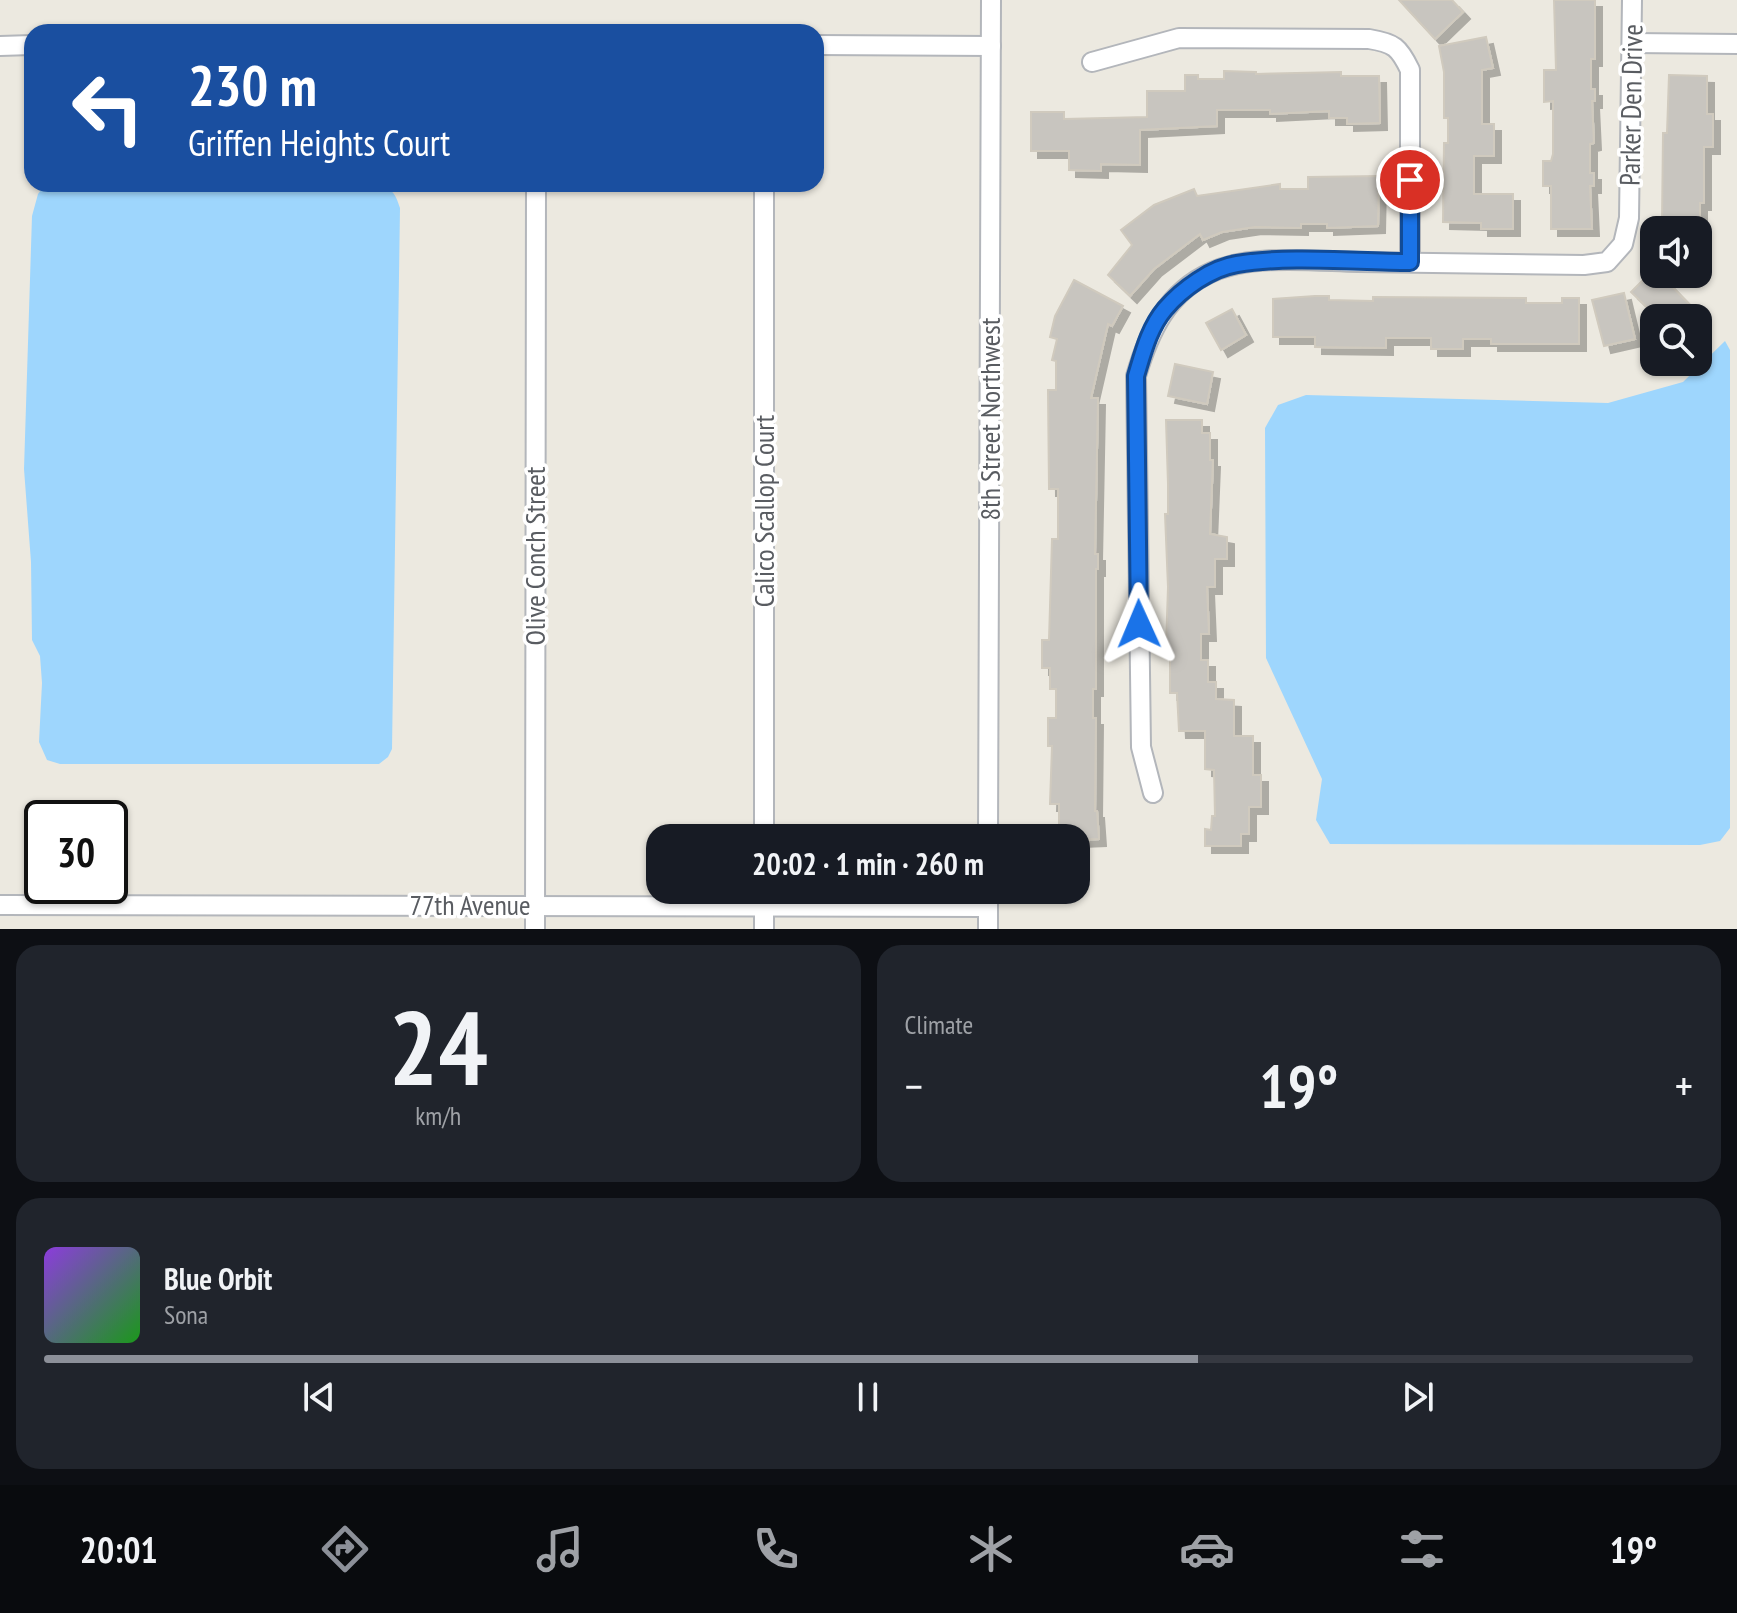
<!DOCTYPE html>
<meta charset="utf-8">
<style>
:root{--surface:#171b24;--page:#20242c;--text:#f1f3f6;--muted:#9ea1a6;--line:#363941;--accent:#8c9099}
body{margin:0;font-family:"PT Sans Narrow",sans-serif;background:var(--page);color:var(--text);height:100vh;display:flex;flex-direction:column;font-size:30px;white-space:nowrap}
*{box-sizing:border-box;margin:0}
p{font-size:26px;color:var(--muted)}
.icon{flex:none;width:44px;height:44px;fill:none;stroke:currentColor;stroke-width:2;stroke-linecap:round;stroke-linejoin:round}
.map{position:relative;height:929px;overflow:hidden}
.details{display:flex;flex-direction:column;gap:16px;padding:16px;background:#0d0f14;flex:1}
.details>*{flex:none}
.banner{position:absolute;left:24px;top:24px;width:800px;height:168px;border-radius:24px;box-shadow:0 2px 6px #0004;background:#1a4fa0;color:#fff;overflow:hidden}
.tools{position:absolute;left:1640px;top:216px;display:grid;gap:16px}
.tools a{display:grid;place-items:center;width:72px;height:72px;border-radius:16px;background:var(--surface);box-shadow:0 2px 6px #0004;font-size:40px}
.speed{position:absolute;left:24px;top:800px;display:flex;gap:16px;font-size:40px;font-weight:700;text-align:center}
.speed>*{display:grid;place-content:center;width:104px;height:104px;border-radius:50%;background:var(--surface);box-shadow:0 2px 6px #0004;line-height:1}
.speed .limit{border:4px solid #111;border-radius:12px;background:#fff;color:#111}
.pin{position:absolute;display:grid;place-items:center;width:68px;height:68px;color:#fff;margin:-34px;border:4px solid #fff;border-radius:50%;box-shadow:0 2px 8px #0007}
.me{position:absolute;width:88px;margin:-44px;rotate:359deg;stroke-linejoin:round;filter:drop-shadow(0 0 6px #0008)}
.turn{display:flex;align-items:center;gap:28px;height:168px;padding:0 32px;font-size:36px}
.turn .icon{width:104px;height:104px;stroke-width:2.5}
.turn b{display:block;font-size:56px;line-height:68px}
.big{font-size:60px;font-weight:700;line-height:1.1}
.details .card{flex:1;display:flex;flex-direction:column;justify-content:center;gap:12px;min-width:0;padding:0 28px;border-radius:24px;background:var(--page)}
.details .dial{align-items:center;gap:0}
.dial b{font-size:104px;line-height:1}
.song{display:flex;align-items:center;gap:24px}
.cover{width:96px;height:96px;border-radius:12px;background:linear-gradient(135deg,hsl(270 70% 55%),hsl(120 70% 35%))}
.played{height:8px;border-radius:4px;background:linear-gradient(90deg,var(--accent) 70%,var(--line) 70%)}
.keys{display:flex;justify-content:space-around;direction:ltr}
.heat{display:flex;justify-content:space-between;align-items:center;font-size:44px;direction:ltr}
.details .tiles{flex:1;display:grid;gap:16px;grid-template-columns:1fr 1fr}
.card:last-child{grid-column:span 2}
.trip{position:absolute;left:646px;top:824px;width:444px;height:80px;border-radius:24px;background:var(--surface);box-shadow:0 2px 6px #0004;font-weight:700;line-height:80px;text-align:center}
.menu{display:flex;height:128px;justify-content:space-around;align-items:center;background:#090b0e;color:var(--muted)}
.menu .icon{width:56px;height:56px}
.menu .on{color:var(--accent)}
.menu b{font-size:36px;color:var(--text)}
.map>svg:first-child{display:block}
</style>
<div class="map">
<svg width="1737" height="929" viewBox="0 0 1737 929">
<defs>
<filter id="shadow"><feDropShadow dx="7" dy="7" stdDeviation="0" flood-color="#0004"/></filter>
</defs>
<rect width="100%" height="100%" fill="#ece9e0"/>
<g fill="#9ed6fd">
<path d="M 50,184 L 379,184 C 393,189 396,195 400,208 L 392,749 L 388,757 L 379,764 L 60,764 L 47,760 L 39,742 L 42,683 L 40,656 L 32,640 L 31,562 L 24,469 L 32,216 L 38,194 L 45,185 Z"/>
<polygon points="1725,341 1730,350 1730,828 1720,841 1700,845 1330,844 1316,820 1322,779 1266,658 1265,428 1278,405 1306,395 1608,403 1683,382"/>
</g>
<g fill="#c8c5bf" stroke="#d0cabe" stroke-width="2" filter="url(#shadow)">
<polygon points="1399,0 1452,0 1463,12 1435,39"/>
<polygon points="1554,0 1595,0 1595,59 1591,59 1591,89 1595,89 1595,101 1592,101 1594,143 1590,144 1590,173 1594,173 1594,186 1590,186 1592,229 1551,229 1551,186 1543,186 1543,161 1551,161 1553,154 1553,101 1544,102 1544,70 1556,70"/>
<polygon points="1486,37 1493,68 1482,70 1482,124 1494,124 1494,156 1474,156 1474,194 1513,194 1513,229 1481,229 1481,223 1443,222 1444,143 1448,143 1448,118 1444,118 1444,72 1439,46"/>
<polygon points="1224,71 1256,72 1256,74 1341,72 1341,76 1379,76 1380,123 1347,124 1347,118 1329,118 1329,111 1270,114 1270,110 1217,110 1217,126 1140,130 1140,165 1101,164 1101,171 1069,170 1069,151 1031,151 1031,112 1064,112 1064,119 1147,117 1147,91 1185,91 1185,75 1198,75 1198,79 1224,79"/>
<polygon points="1669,75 1707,76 1707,114 1713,114 1713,147 1704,147 1704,203 1700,203 1700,230 1665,230 1666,224 1662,224 1663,133 1667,133"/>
<polygon points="1379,176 1378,226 1327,228 1327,224 1301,224 1301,228 1255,227 1222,232 1203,240 1200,234 1154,269 1130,296 1108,275 1132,245 1121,230 1154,205 1194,189 1197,196 1280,184 1280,189 1308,189 1308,177"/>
<polygon points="1652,266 1654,274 1660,274 1694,309 1685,318 1658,318 1631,292 1645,278 1643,275"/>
<polygon points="1074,280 1123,306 1112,326 1108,324 1091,398 1098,398 1095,554 1098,554 1098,569 1096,569 1096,689 1093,689 1093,718 1096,718 1095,811 1097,811 1099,839 1076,840 1067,838 1067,833 1059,833 1059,804 1050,804 1052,746 1048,746 1048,718 1056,718 1056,689 1050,689 1050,668 1042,668 1042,640 1049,640 1052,539 1058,539 1058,489 1049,489 1048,390 1056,390 1056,361 1052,360 1057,339 1050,337 1055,316"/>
<polygon points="1624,293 1635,339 1604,346 1592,300"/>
<polygon points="1315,296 1329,296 1329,300 1373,301 1373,297 1526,298 1526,303 1562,303 1562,298 1579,298 1579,344 1491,344 1491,339 1463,339 1463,349 1431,349 1431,338 1386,338 1386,348 1315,347 1315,337 1273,337 1273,299"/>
<polygon points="1232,309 1246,335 1221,350 1206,323"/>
<polygon points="1175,364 1213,372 1207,404 1168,396"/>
<polygon points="1166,420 1202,420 1202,433 1210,433 1210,460 1213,460 1210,534 1227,537 1227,559 1215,559 1215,587 1207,587 1209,634 1201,634 1201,660 1208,660 1208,682 1216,682 1216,699 1234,700 1234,736 1253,736 1253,775 1261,775 1261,807 1249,807 1249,834 1241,834 1241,846 1205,846 1205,829 1211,830 1212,816 1215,816 1214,770 1205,769 1205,731 1179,731 1177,693 1170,693 1170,647 1166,647 1168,587 1165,514 1168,514 1168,484"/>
</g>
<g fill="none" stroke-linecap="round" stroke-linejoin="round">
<g stroke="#b3b6bb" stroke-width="22">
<g id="street">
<polyline points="1632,43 1737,44"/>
<polyline points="816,45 991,46"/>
<polyline points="0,46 32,45"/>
<path d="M 1092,62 L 1179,38 L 1369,39 C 1394,43 1399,47 1410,70 L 1410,262"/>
<polyline points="764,184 764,838"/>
<path d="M 1153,793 L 1141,747 L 1136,376 C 1149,332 1167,292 1212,272 C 1253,254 1313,261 1358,262 C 1433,263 1508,264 1584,265 L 1607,262 L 1623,244 L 1629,218 L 1632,0"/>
<polyline points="988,838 991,0"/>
<polyline points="764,890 764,929"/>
<polyline points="0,905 988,907"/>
<polyline points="535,929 536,184"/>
<polyline points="988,929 988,890"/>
</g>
</g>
<use href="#street" stroke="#fff" stroke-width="18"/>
</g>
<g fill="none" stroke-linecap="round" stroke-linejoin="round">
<g stroke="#114b97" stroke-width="20">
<path id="route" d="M 1139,624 L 1136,376 C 1143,353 1149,328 1165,309 C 1182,289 1211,268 1237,264 C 1291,255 1355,262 1410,262 L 1410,180"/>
</g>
<use href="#route" stroke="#1a73e8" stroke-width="14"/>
</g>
<g text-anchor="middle" stroke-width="7" stroke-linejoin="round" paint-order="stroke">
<g font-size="28" fill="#595c61" stroke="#fff">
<text transform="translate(1631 105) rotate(-89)" y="10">Parker Den Drive</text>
<text transform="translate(990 419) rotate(-90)" y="10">8th Street Northwest</text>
<text transform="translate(764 511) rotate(-90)" y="10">Calico Scallop Court</text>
<text transform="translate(535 556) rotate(-90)" y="10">Olive Conch Street</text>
<text x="470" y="915">77th Avenue</text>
</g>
</g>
</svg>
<div class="tools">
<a><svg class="icon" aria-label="sound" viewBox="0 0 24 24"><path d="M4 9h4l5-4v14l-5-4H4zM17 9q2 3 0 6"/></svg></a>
<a><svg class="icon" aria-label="search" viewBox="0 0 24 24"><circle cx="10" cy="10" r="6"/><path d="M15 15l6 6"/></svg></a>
</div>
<div class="speed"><div class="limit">30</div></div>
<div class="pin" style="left:1410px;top:180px;background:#d93025"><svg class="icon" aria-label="arrive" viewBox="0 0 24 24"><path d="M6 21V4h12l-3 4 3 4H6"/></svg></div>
<svg class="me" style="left:1139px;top:624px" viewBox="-20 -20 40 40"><path d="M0-17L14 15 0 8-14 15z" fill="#1a73e8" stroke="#fff" stroke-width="4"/></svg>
<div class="trip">20:02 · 1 min · 260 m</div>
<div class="banner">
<div class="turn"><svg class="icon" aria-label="left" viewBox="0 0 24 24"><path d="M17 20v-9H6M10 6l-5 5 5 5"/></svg><div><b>230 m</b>Griffen Heights Court</div></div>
</div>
</div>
<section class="details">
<div class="tiles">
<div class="card dial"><b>24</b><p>km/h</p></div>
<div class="card"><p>Climate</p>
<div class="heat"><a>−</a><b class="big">19°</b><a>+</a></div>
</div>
<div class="card">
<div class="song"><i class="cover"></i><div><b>Blue Orbit</b><p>Sona</p></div></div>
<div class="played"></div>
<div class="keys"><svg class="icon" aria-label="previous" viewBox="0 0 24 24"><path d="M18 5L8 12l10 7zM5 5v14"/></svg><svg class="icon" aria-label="pause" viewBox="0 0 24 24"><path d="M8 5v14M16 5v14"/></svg><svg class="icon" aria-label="next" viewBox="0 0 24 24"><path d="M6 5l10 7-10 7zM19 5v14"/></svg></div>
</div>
</div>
</section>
<nav class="menu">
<b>20:01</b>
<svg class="icon on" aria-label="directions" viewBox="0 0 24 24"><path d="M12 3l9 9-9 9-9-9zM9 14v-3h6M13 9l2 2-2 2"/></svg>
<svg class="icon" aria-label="music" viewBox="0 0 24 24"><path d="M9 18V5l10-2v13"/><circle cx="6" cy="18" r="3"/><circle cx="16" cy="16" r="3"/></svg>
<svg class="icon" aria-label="phone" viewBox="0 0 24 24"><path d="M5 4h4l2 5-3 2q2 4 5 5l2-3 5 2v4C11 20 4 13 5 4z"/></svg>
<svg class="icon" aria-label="climate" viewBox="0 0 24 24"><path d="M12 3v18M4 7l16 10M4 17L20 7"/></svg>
<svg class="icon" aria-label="car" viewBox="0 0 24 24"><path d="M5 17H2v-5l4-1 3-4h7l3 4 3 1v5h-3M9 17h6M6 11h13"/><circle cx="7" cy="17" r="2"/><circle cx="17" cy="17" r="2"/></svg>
<svg class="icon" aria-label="filters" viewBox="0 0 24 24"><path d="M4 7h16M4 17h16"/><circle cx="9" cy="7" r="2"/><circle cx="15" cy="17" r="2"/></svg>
<b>19°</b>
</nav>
